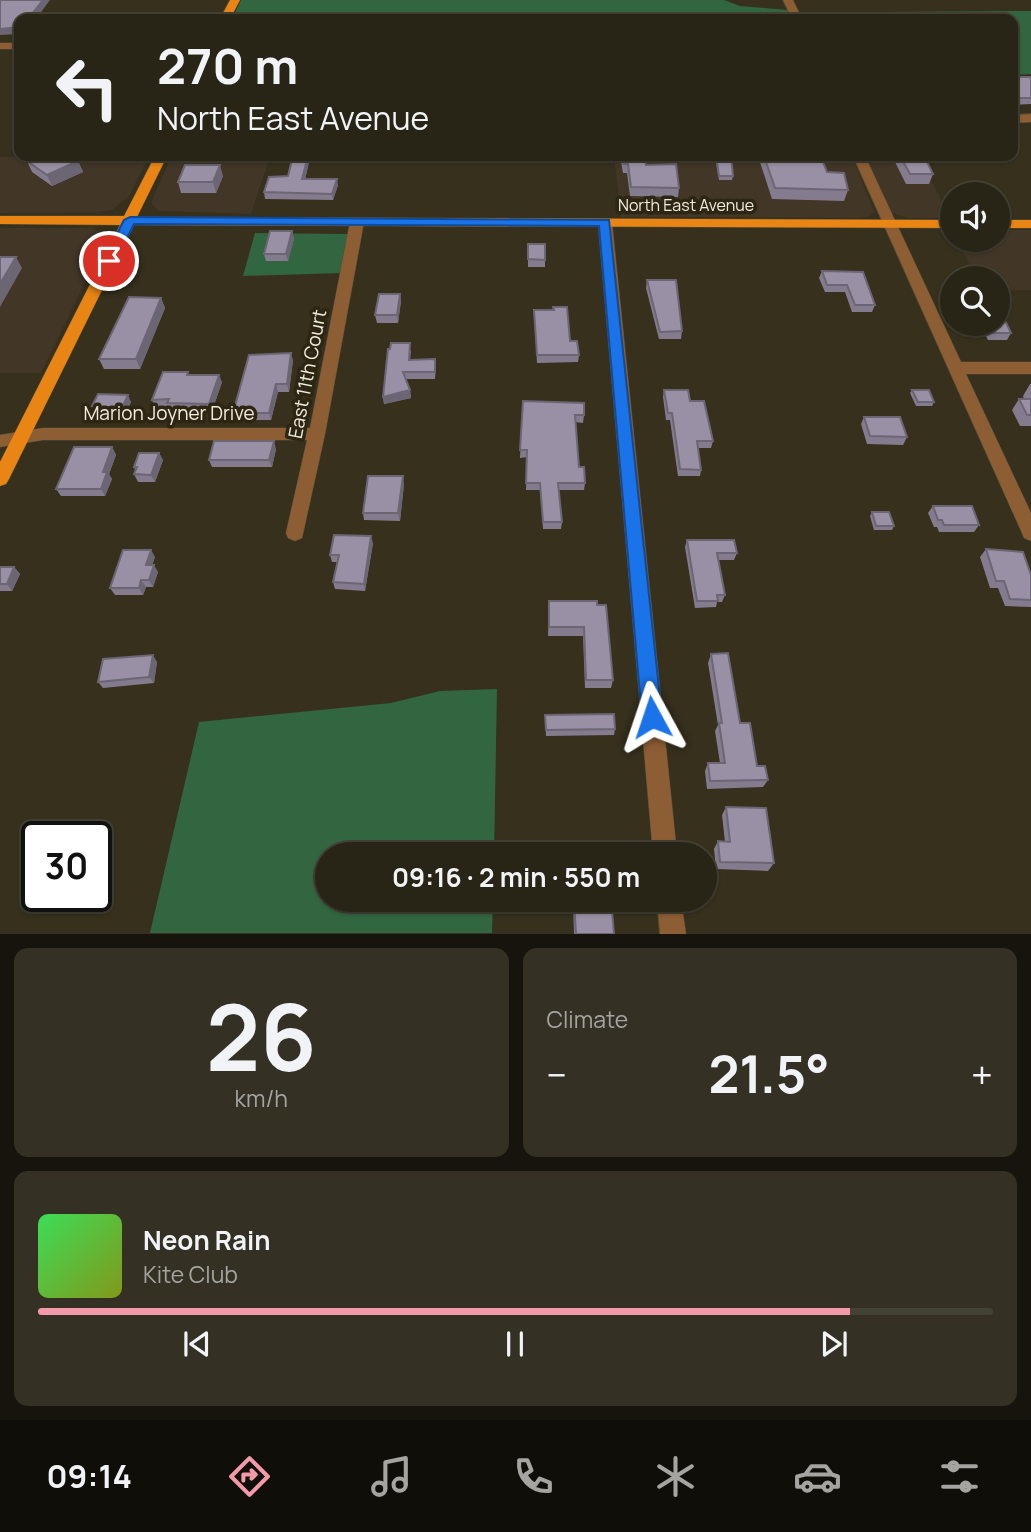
<!DOCTYPE html>
<meta charset="utf-8">
<style>
:root{--surface:#282416;--page:#343023;--text:#f1f3f6;--muted:#a5a4a1;--line:#444135;--accent:#f39aaa}
body{margin:0;font-family:Manrope,sans-serif;background:var(--page);color:var(--text);height:100vh;display:flex;flex-direction:column;font-size:26px;white-space:nowrap}
*{box-sizing:border-box;margin:0}
p{font-size:23px;color:var(--muted)}
.icon{flex:none;width:38px;height:38px;fill:none;stroke:currentColor;stroke-width:2;stroke-linecap:round;stroke-linejoin:round}
.map{position:relative;height:934px;overflow:hidden}
.panel{display:flex;flex-direction:column;gap:14px;padding:14px;background:#16140c;flex:1}
.panel>*{flex:none}
.hud{position:absolute;left:14px;top:14px;width:1004px;height:147px;border-radius:14px;box-shadow:0 2px 5px #0004,0 0 0 2px var(--line);background:#282416;color:var(--text);overflow:hidden}
.buttons{position:absolute;left:940px;top:182px;display:grid;gap:14px}
.buttons a{display:grid;place-items:center;width:70px;height:70px;border-radius:50%;background:var(--surface);box-shadow:0 2px 5px #0004,0 0 0 2px var(--line);font-size:35px}
.speed{position:absolute;left:21px;top:821px;display:flex;gap:14px;font-size:35px;font-weight:700;text-align:center}
.speed>*{display:grid;place-content:center;width:91px;height:91px;border-radius:50%;background:var(--surface);box-shadow:0 2px 5px #0004,0 0 0 2px var(--line);line-height:1}
.speed .limit{border:4px solid #111;border-radius:10px;background:#fff;color:#111}
.pin{position:absolute;display:grid;place-items:center;width:60px;height:60px;color:#fff;margin:-30px;border:4px solid #fff;border-radius:50%;box-shadow:0 2px 7px #0007}
.me{position:absolute;width:77px;margin:-38px;rotate:355deg;stroke-linejoin:round;filter:drop-shadow(0 0 5px #0008)}
.turn{display:flex;align-items:center;gap:24px;height:147px;padding:0 28px;font-size:32px}
.turn .icon{width:91px;height:91px;stroke-width:2.5}
.turn b{display:block;font-size:49px;line-height:60px}
.big{font-size:52px;font-weight:700;line-height:1.1}
.panel .card{flex:1;display:flex;flex-direction:column;justify-content:center;gap:10px;min-width:0;padding:0 24px;border-radius:14px;background:var(--page)}
.panel .dial{align-items:center;gap:0}
.dial b{font-size:91px;line-height:1}
.song{display:flex;align-items:center;gap:21px}
.cover{width:84px;height:84px;border-radius:10px;background:linear-gradient(135deg,hsl(130 70% 55%),hsl(70 70% 35%))}
.played{height:7px;border-radius:4px;background:linear-gradient(90deg,var(--accent) 85%,var(--line) 85%)}
.keys{display:flex;justify-content:space-around;direction:ltr}
.heat{display:flex;justify-content:space-between;align-items:center;font-size:38px;direction:ltr}
.panel .tiles{flex:1;display:grid;gap:14px;grid-template-columns:1fr 1fr}
.card:last-child{grid-column:span 2}
.trip{position:absolute;left:315px;top:842px;width:402px;height:70px;border-radius:35px;background:var(--surface);box-shadow:0 2px 5px #0004,0 0 0 2px var(--line);font-weight:700;line-height:70px;text-align:center}
.dock{display:flex;height:112px;justify-content:space-around;align-items:center;background:#100e09;color:var(--muted)}
.dock .icon{width:49px;height:49px}
.dock .active{color:var(--accent)}
.dock b{font-size:32px;color:var(--text)}
.map>svg:first-child{display:block}
</style>
<div class="map">
<svg width="1031" height="934" viewBox="0 0 1031 934">
<rect width="100%" height="100%" fill="#36301d"/>
<g fill="#423627">
<polygon points="149,156 129,196 112,210 97,212 0,213 0,157"/>
<polygon points="172,156 270,156 251,214 158,211 151,202"/>
<polygon points="614,156 852,156 874,212 870,216 860,218 621,217"/>
<polygon points="863,156 918,156 951,218 908,218 892,213 886,207"/>
<polygon points="0,228 91,228 103,232 106,239 41,373 0,373"/>
<polygon points="998,230 1031,230 1031,290 998,290 998,278 977,278 956,240 998,240"/>
</g>
<g fill="#326640">
<polygon points="241,0 724,0 740,6 787,10 791,19 232,19"/>
<polygon points="1031,11 1031,74 1013,75 1013,19 886,19 882,12"/>
<polygon points="255,233 350,234 342,273 243,276"/>
<polygon points="497,689 494,854 327,854 327,900 493,900 492,933 150,933 199,722 391,703 440,691"/>
</g>
<g fill="none" stroke-linecap="round" stroke-linejoin="round">
<g stroke="#544e3c" stroke-width="1">
<g id="minor">
<polygon points="783,0 793,0 802,19 792,19"/>
<rect x="0" y="43" width="19" height="6"/>
<polygon points="1031,114 1031,122 1013,123 1013,115"/>
<polygon points="853,156 865,156 961,362 1031,362 1031,374 966,374 1031,513 1031,541 1024,538 1022,533"/>
<polygon points="357,218 364,222 325,434 302,538 295,541 288,538 286,533 307,440 43,440 0,447 0,435 43,428 310,428 350,222"/>
<polygon points="605,219 612,223 677,854 653,854 598,223"/>
<polygon points="657,900 681,900 686,934 660,934"/>
</g>
</g>
<g stroke="#544e3c" stroke-width="1">
<g id="major">
<polygon points="230,0 240,0 230,19 220,19"/>
<polygon points="155,156 167,156 137,217 952,220 952,228 134,225 9,479 6,484 0,486 0,462 120,225 0,224 0,216 124,216"/>
<rect x="998" y="220" width="33" height="8"/>
</g>
</g>
<use href="#minor" fill="#8d5d33" fill-rule="evenodd"/>
<use href="#major" fill="#e88514" fill-rule="evenodd"/>
</g>
<g fill="#847c8e">
<polygon points="1013,77 1031,79 1031,104 1013,105"/>
<polygon points="308,156 309,162 305,179 338,185 333,200 265,199 264,192 288,176"/>
<polygon points="620,156 644,156 646,165 679,188 678,197 630,196 627,173 623,173"/>
<polygon points="715,156 731,156 733,176 732,180 719,180"/>
<polygon points="758,156 778,156 778,157 848,190 844,201 772,199"/>
<polygon points="892,156 924,156 933,174 929,184 906,184"/>
<polygon points="27,161 78,161 83,172 52,186 32,172"/>
<polygon points="223,176 216,193 181,193 178,182"/>
<polygon points="292,231 294,239 288,261 266,261 264,254"/>
<rect x="528" y="244" width="17" height="23"/>
<polygon points="822,271 863,272 875,305 872,312 852,312 845,292 825,292 819,278"/>
<polygon points="647,280 682,331 681,339 659,339 646,288"/>
<polygon points="400,294 401,301 398,323 377,323 375,315"/>
<polygon points="161,298 165,308 140,369 104,369 99,359"/>
<polygon points="534,310 570,341 579,355 578,362 537,363"/>
<polygon points="980,324 998,324 1011,333 1007,340 988,340"/>
<polygon points="411,350 410,360 436,366 435,379 406,379 410,390 411,398 384,404 383,397"/>
<polygon points="293,360 289,392 278,392 271,420 236,420 233,413"/>
<polygon points="189,375 222,382 212,411 170,410 169,406 155,407 152,400"/>
<polygon points="1030,384 1031,384 1031,426 1020,426 1012,410 1019,399 1024,399 1023,396"/>
<polygon points="664,390 690,401 713,441 711,448 698,448 701,470 700,476 678,476 670,420 666,420 663,397"/>
<polygon points="912,390 934,402 932,406 916,406 910,393"/>
<polygon points="523,401 584,415 583,423 575,422 579,467 585,483 584,490 559,490 562,522 561,529 543,529 540,490 526,490 527,457 520,458"/>
<polygon points="131,402 125,415 96,414 92,406"/>
<polygon points="864,417 907,437 903,445 867,444 861,424"/>
<polygon points="112,447 116,455 109,474 112,479 105,496 61,496 56,489"/>
<polygon points="276,449 272,467 212,467 209,460"/>
<polygon points="159,453 163,460 155,482 138,482 134,474 135,470 134,467"/>
<polygon points="404,484 400,521 364,520 363,513"/>
<polygon points="933,506 979,525 974,532 939,532 937,527 934,527 928,513"/>
<polygon points="872,512 894,526 892,530 874,530 870,516"/>
<polygon points="687,540 737,553 734,560 718,560 725,595 722,602 717,602 716,607 695,608 685,547"/>
<polygon points="373,543 365,591 335,589 333,582 337,562 332,562 330,555"/>
<polygon points="986,549 1031,575 1031,607 1005,606 998,588 990,588 980,557"/>
<polygon points="155,557 152,565 158,572 153,587 146,587 143,595 115,595 110,588"/>
<polygon points="0,567 14,567 20,574 12,591 0,591"/>
<polygon points="549,601 597,601 613,680 611,688 585,688 583,636 548,636"/>
<polygon points="711,654 757,766 768,780 763,787 707,789 705,771 708,763 720,763 715,731 718,725 708,663"/>
<polygon points="157,662 154,683 103,688 98,682"/>
<polygon points="545,715 615,729 614,735 546,736"/>
<polygon points="726,807 774,863 768,871 716,869 714,849 718,841 725,842 722,815"/>
<polygon points="573,900 609,900 614,934 574,934"/>
</g>
<g fill="#6c6574">
<polygon points="43,0 50,0 36,19 28,19"/>
<polygon points="19,27 19,34 0,35 0,29"/>
<polygon points="308,156 309,162 304,185 302,179"/>
<polygon points="78,161 83,172 52,186 47,175"/>
<polygon points="220,165 223,176 216,193 213,182"/>
<polygon points="337,179 338,185 333,200 332,194"/>
<polygon points="292,231 294,239 288,261 286,254"/>
<polygon points="16,257 22,268 0,307 0,284"/>
<polygon points="400,294 401,301 398,323 397,315"/>
<polygon points="161,298 165,308 140,369 136,359"/>
<polygon points="291,353 293,360 289,392 287,384"/>
<polygon points="219,375 222,382 212,411 209,404"/>
<polygon points="276,384 278,392 271,420 269,413"/>
<polygon points="410,390 411,398 384,404 383,397"/>
<polygon points="128,395 131,402 125,415 122,408"/>
<polygon points="274,441 276,449 272,467 269,460"/>
<polygon points="112,447 116,455 109,474 112,479 105,496 101,489 103,472"/>
<polygon points="159,453 163,460 155,482 151,475"/>
<polygon points="403,476 404,484 400,521 398,513"/>
<polygon points="371,536 373,543 365,591 364,584"/>
<polygon points="151,550 155,557 150,572 146,565"/>
<polygon points="154,565 158,572 153,587 149,580"/>
<polygon points="14,567 20,574 12,591 7,584"/>
<polygon points="141,580 146,587 143,595 139,588"/>
<polygon points="153,655 157,662 154,683 149,677"/>
</g>
<g fill="#9a90a5" stroke="#6c6574" stroke-width="2">
<polygon points="0,0 43,0 28,19 19,19 19,27 0,29"/>
<polygon points="1013,77 1030,77 1031,79 1031,98 1013,98"/>
<polygon points="39,156 71,156 78,161 47,175 27,161"/>
<polygon points="293,156 308,156 302,179 337,179 332,194 264,192 269,177 288,176"/>
<polygon points="623,156 644,156 646,165 676,164 679,188 631,187 628,164 624,164"/>
<polygon points="716,156 731,156 733,176 719,176"/>
<polygon points="764,156 778,156 778,157 821,157 827,172 844,173 848,190 775,188"/>
<polygon points="900,156 924,156 933,174 910,174"/>
<polygon points="185,165 220,165 213,182 178,182"/>
<polygon points="270,231 292,231 286,254 264,254"/>
<polygon points="528,244 545,244 545,260 528,259"/>
<polygon points="0,257 16,257 0,284"/>
<polygon points="822,271 863,272 875,305 855,305 847,285 827,285"/>
<polygon points="647,280 676,280 682,331 660,332"/>
<polygon points="379,294 400,294 397,315 375,315"/>
<polygon points="129,297 161,298 136,359 99,359"/>
<polygon points="998,306 1011,333 993,333 988,324 998,324"/>
<polygon points="553,307 567,307 570,341 577,341 579,355 537,355 534,310 554,310"/>
<polygon points="391,343 410,343 409,360 435,359 435,372 403,372 410,390 383,397 388,349 390,349"/>
<polygon points="291,353 287,384 276,384 269,413 233,413 249,355"/>
<polygon points="163,372 188,372 187,375 219,375 209,404 167,403 169,399 152,400"/>
<polygon points="664,390 688,390 690,401 704,401 713,441 697,441 701,470 680,469 672,413 668,413"/>
<polygon points="912,390 929,390 934,402 918,402"/>
<polygon points="98,394 128,395 122,408 92,406"/>
<polygon points="1019,399 1031,399 1031,415 1027,415"/>
<polygon points="523,401 584,403 584,415 575,415 579,467 584,467 585,483 558,483 562,522 543,522 540,483 526,483 527,450 520,450"/>
<polygon points="864,417 900,417 907,437 870,436"/>
<polygon points="214,441 274,441 269,460 209,460"/>
<polygon points="74,447 112,447 103,472 107,472 101,489 56,489"/>
<polygon points="139,453 159,453 151,475 134,474 137,467 134,467"/>
<polygon points="368,476 403,476 398,513 363,513"/>
<polygon points="933,506 972,506 979,525 944,525 942,520 938,520"/>
<polygon points="872,512 889,512 894,526 876,526"/>
<polygon points="334,535 371,536 364,584 333,582 339,555 330,555"/>
<polygon points="687,540 734,540 737,553 717,553 725,595 717,595 718,601 697,601"/>
<polygon points="986,549 1023,552 1031,575 1031,600 1010,599 1004,581 996,581"/>
<polygon points="123,550 151,550 146,565 154,565 149,580 141,580 139,588 110,588"/>
<polygon points="0,567 14,567 7,584 0,584"/>
<polygon points="549,601 597,601 597,605 606,605 613,680 586,680 584,627 549,627"/>
<polygon points="728,653 740,723 750,723 757,766 765,766 768,780 710,781 708,763 725,763 719,723 722,723 711,654"/>
<polygon points="153,655 149,677 98,682 103,659"/>
<polygon points="614,714 615,729 546,730 545,715"/>
<polygon points="726,807 766,808 774,863 720,862 718,841 730,842"/>
<polygon points="574,900 609,900 610,911 612,911 614,934 576,934"/>
</g>
<polygon fill="#1a73e8" stroke="#114b97" stroke-width="2" points="130,217 609,220 662,717 659,723 652,726 645,723 642,717 599,226 134,224 114,264 105,264 103,261 124,220"/>
<g text-anchor="middle" stroke-width="7" stroke-linejoin="round" paint-order="stroke">
<g font-size="16" fill="#f0ece0" stroke="#2c2613">
<text x="686" y="211">North East Avenue</text>
</g>
<g font-size="19" fill="#f0ece0" stroke="#2c2613">
<text transform="translate(307 374) rotate(-79)" y="7">East 11th Court</text>
<text x="169" y="420">Marion Joyner Drive</text>
</g>
</g>
</svg>
<div class="buttons">
<a><svg class="icon" aria-label="sound" viewBox="0 0 24 24"><path d="M4 9h4l5-4v14l-5-4H4zM17 9q2 3 0 6"/></svg></a>
<a><svg class="icon" aria-label="search" viewBox="0 0 24 24"><circle cx="10" cy="10" r="6"/><path d="M15 15l6 6"/></svg></a>
</div>
<div class="speed"><div class="limit">30</div></div>
<div class="pin" style="left:109px;top:261px;background:#d93025"><svg class="icon" aria-label="arrive" viewBox="0 0 24 24"><path d="M6 21V4h12l-3 4 3 4H6"/></svg></div>
<svg class="me" style="left:652px;top:717px" viewBox="-20 -20 40 40"><path d="M0-17L14 15 0 8-14 15z" fill="#1a73e8" stroke="#fff" stroke-width="4"/></svg>
<div class="trip">09:16 · 2 min · 550 m</div>
<div class="hud">
<div class="turn"><svg class="icon" aria-label="left" viewBox="0 0 24 24"><path d="M17 20v-9H6M10 6l-5 5 5 5"/></svg><div><b>270 m</b>North East Avenue</div></div>
</div>
</div>
<section class="panel">
<div class="tiles">
<div class="card dial"><b>26</b><p>km/h</p></div>
<div class="card"><p>Climate</p>
<div class="heat"><a>−</a><b class="big">21.5°</b><a>+</a></div>
</div>
<div class="card">
<div class="song"><i class="cover"></i><div><b>Neon Rain</b><p>Kite Club</p></div></div>
<div class="played"></div>
<div class="keys"><svg class="icon" aria-label="previous" viewBox="0 0 24 24"><path d="M18 5L8 12l10 7zM5 5v14"/></svg><svg class="icon" aria-label="pause" viewBox="0 0 24 24"><path d="M8 5v14M16 5v14"/></svg><svg class="icon" aria-label="next" viewBox="0 0 24 24"><path d="M6 5l10 7-10 7zM19 5v14"/></svg></div>
</div>
</div>
</section>
<nav class="dock">
<b>09:14</b>
<svg class="icon active" aria-label="directions" viewBox="0 0 24 24"><path d="M12 3l9 9-9 9-9-9zM9 14v-3h6M13 9l2 2-2 2"/></svg>
<svg class="icon" aria-label="music" viewBox="0 0 24 24"><path d="M9 18V5l10-2v13"/><circle cx="6" cy="18" r="3"/><circle cx="16" cy="16" r="3"/></svg>
<svg class="icon" aria-label="phone" viewBox="0 0 24 24"><path d="M5 4h4l2 5-3 2q2 4 5 5l2-3 5 2v4C11 20 4 13 5 4z"/></svg>
<svg class="icon" aria-label="climate" viewBox="0 0 24 24"><path d="M12 3v18M4 7l16 10M4 17L20 7"/></svg>
<svg class="icon" aria-label="car" viewBox="0 0 24 24"><path d="M5 17H2v-5l4-1 3-4h7l3 4 3 1v5h-3M9 17h6M6 11h13"/><circle cx="7" cy="17" r="2"/><circle cx="17" cy="17" r="2"/></svg>
<svg class="icon" aria-label="filters" viewBox="0 0 24 24"><path d="M4 7h16M4 17h16"/><circle cx="9" cy="7" r="2"/><circle cx="15" cy="17" r="2"/></svg>
</nav>
